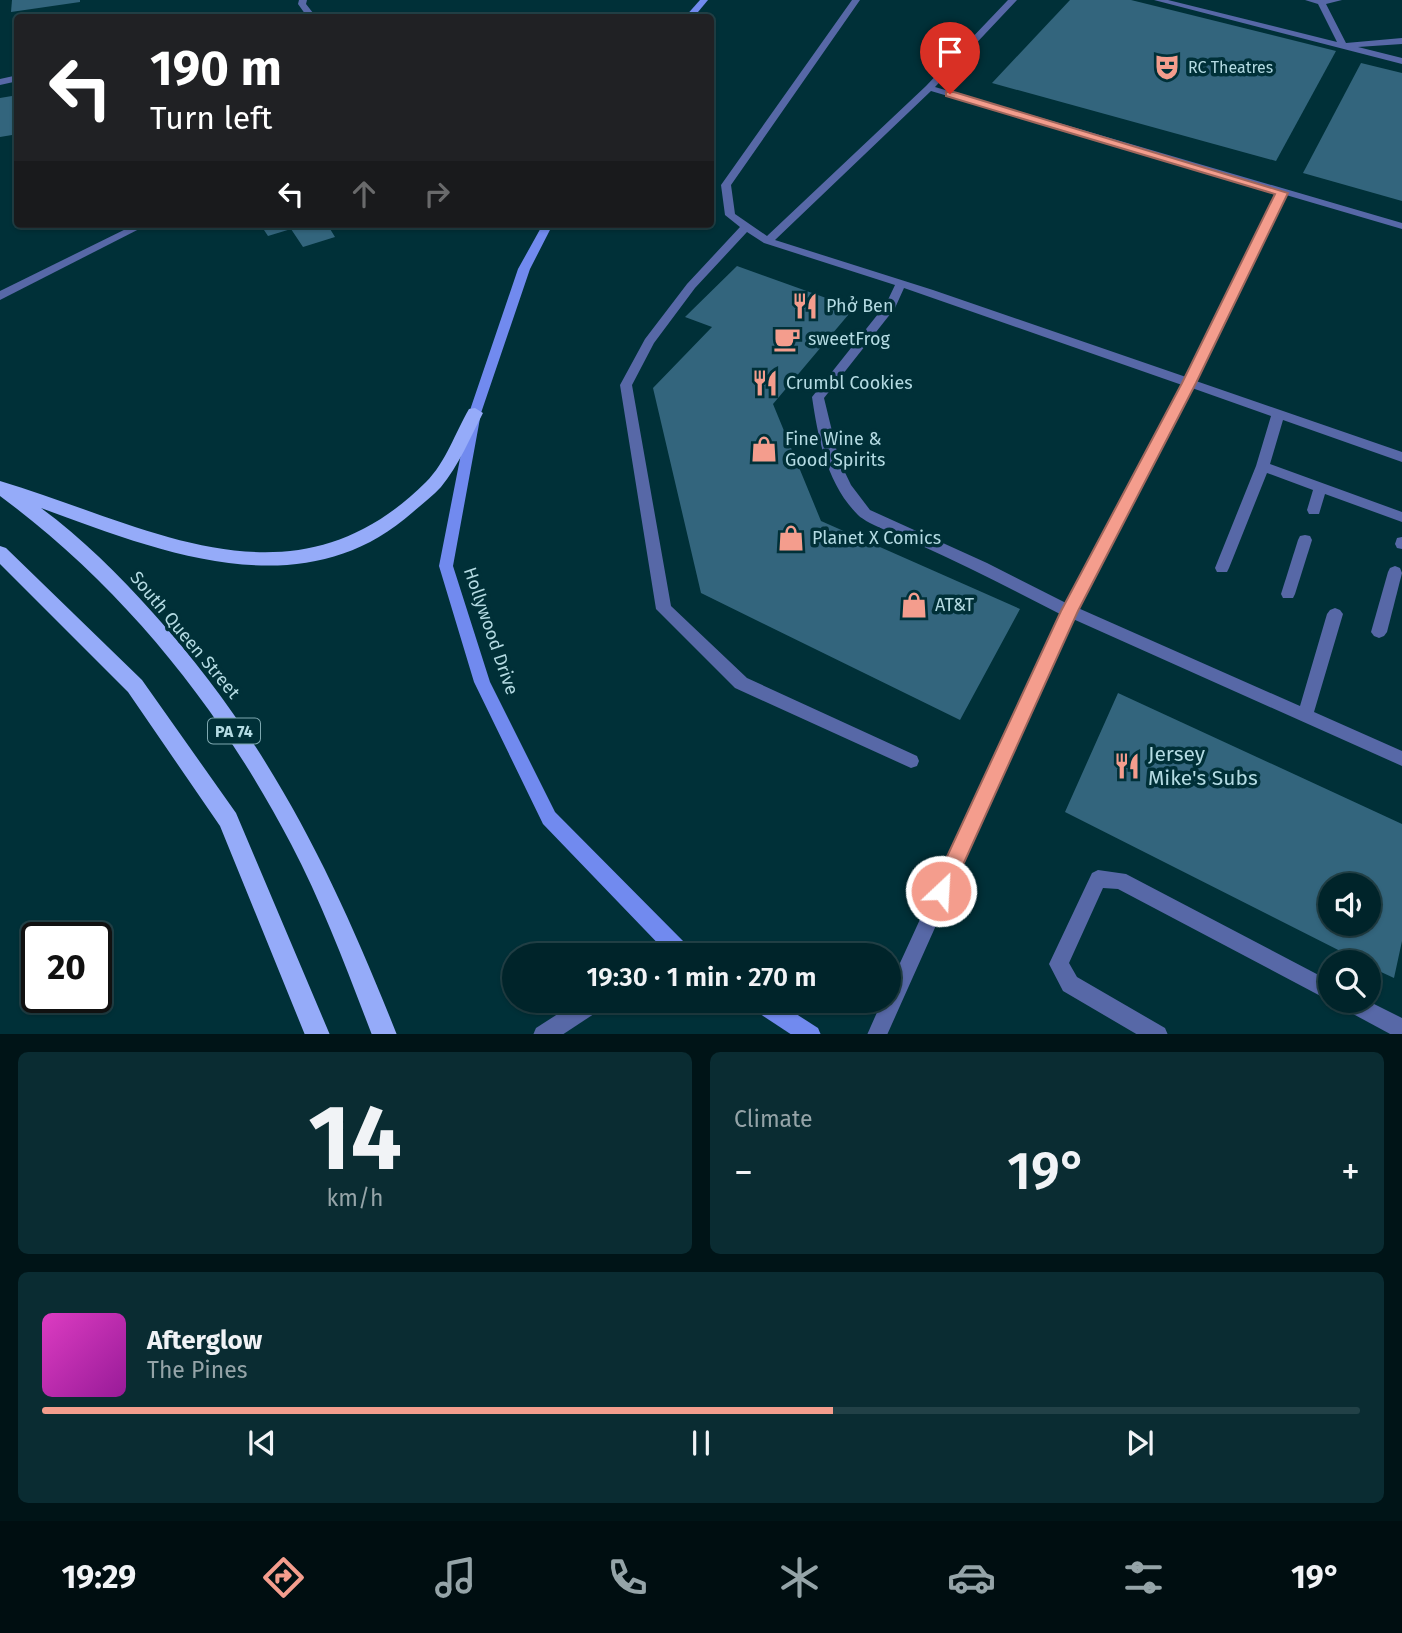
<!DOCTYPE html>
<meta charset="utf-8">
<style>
:root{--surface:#00242a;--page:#0a2c32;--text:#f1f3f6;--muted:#95a4a8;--line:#224147;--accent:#f49d8d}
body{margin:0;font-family:"Fira Sans",sans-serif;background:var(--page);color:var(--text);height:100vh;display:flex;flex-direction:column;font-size:26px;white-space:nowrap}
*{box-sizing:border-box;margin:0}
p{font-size:23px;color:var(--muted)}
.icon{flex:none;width:38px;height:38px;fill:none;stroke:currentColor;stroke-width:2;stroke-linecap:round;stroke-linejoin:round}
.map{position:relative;height:1034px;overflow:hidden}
.side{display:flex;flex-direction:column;gap:18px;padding:18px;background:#001417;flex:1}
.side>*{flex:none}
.hud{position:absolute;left:14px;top:14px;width:700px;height:214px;border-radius:7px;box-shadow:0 2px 5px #0004,0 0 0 2px var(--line);background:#202124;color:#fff;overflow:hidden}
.controls{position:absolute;left:1318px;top:873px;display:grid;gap:14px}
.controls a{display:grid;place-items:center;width:63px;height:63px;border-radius:50%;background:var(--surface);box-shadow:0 2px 5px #0004,0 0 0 2px var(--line);font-size:35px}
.speed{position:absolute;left:21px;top:922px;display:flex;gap:14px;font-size:35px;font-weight:700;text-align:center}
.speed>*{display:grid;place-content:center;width:91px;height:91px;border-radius:50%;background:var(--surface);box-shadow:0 2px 5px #0004,0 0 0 2px var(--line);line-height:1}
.speed .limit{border:4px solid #111;border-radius:10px;background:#fff;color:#111}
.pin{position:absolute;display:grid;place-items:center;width:60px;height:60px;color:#fff;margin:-72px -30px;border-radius:50% 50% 50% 0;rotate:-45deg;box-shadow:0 0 7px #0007}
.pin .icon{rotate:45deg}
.me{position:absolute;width:77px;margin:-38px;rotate:25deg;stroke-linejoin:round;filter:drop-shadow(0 0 5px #0008)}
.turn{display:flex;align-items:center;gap:24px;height:147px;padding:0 21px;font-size:32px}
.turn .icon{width:91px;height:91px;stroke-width:2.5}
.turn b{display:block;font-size:49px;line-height:60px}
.lanes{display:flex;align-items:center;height:66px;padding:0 21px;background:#0003;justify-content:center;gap:35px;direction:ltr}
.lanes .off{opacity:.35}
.big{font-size:52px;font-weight:600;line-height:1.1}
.side .tile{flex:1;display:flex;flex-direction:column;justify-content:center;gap:10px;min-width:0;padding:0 24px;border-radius:10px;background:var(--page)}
.side .dial{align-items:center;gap:0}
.dial b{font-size:91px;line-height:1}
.song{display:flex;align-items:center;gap:21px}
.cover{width:84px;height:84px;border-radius:10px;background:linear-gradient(135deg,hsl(310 70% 55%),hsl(300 70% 35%))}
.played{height:7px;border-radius:4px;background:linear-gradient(90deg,var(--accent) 60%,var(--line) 60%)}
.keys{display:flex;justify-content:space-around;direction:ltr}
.heat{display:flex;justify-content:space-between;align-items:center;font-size:38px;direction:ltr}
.side .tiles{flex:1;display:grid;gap:18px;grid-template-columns:1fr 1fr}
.tile:last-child{grid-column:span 2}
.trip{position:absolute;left:502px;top:943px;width:399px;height:70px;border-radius:35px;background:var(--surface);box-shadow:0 2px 5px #0004,0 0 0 2px var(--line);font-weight:600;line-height:70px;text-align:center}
.dock{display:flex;height:112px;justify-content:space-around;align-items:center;background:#000e11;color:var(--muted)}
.dock .icon{width:49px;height:49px}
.dock .current{color:var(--accent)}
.dock b{font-size:32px;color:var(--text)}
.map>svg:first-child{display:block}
</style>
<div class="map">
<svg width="1402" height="1035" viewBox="0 0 1402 1035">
<rect width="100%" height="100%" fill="#003038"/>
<g fill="#33657d" fill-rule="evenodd">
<polygon points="12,0 80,0 80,2 11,12"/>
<polygon points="1070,0 1131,0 1336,51 1276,161 992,83"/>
<polygon points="1361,63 1402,73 1402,201 1303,173"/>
<polygon points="18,95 18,134 0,137 0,98"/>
<polygon points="260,224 327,224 335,237 303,247 291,229 268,236"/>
<polygon points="737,266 854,308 773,404 821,521 1020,609 960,720 701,593 653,388 712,327 685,317"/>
<path d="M 1118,693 L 1402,824 L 1402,941 L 1394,978 L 1368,966 L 1368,962 L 1362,962 L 1065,812 ZM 1330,886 L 1368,886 L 1368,924 L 1330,924 Z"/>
</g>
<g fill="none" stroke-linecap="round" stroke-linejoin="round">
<g fill="#5768a7" fill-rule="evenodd">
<polygon points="299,0 307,0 306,4 317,18 308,18 298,4"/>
<path d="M 852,0 L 860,0 L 731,185 L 735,214 L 767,236 L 926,86 L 1008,0 L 1017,0 L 935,87 L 1402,223 L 1402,229 L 1286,195 L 1196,381 L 1402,452 L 1402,462 L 1283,420 L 1270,464 L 1402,512 L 1402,522 L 1325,494 L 1319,514 L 1309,514 L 1307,510 L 1313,490 L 1267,473 L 1229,568 L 1227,572 L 1217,572 L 1215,568 L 1256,466 L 1271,416 L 1192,388 L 1078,608 L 1300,706 L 1327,614 L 1330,610 L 1335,608 L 1340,610 L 1343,614 L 1314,712 L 1402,751 L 1402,766 L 1073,619 L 887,1035 L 867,1035 L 882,1001 L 889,1001 L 889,987 L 1060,614 C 1014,590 968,567 920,545 C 906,538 868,525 858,515 C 827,484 818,438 812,397 L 886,304 L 895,285 L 764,243 L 747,232 L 695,288 L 654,343 L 632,385 L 671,606 L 747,678 L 917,756 L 919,761 L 917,766 L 911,768 L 735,688 L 656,609 L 620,385 L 645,339 L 687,284 L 740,227 L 725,215 L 721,185 ZM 931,91 L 1277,193 L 1186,377 L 933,290 L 775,240 ZM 904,288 L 1182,385 L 1066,603 L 987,563 L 870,510 L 851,485 L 839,460 L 824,398 L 895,308 Z"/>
<polygon points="1154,0 1168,0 1337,42 1318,4 1305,0 1342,0 1326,4 1346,43 1402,38 1402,44 1358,47 1402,58 1402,64"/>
<polygon points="18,75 18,81 0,85 0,79"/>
<polygon points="1305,535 1310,536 1312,540 1295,594 1293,598 1283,598 1281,594 1298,540 1300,536"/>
<polygon points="1402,537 1402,549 1397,548 1395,544 1397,538"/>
<polygon points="1395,566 1400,568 1402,573 1387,632 1384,636 1379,638 1374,636 1371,632 1388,572 1390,568"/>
<polygon points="1098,870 1126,874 1330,981 1330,1001 1118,889 1103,888 1069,963 1077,977 1165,1028 1168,1035 1138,1035 1063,991 1049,964 1092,873"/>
<polygon points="578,1001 606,1001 603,1008 562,1035 533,1035 536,1028"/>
<polygon points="1339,1001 1368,1001 1402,1018 1402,1035 1392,1035 1342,1008"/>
</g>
<polygon fill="#5768a7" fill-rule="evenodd" points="136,224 149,224 0,300 0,291"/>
<g fill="#718aef" fill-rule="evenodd">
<polygon points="700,0 708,0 693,18 684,18"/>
<polygon points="543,224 553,224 530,269 481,413 453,566 490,682 555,812 685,943 694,949 696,956 670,956 543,824 474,682 439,566 469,413 518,269"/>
<polygon points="748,1001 776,1001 818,1028 821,1035 792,1035 751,1008"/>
</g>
<g fill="#95abf9" fill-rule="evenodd">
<path d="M 475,408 L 483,413 C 470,438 459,465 441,487 C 433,496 422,504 413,512 C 303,610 161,552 41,508 C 82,538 119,575 153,613 C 270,743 333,874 397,1035 L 372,1035 C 347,970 323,905 291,844 C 220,708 123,587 0,496 L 0,481 C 148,525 292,616 426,482 C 446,462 455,433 469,409 Z"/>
<polygon points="0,546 6,548 142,680 236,813 330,1035 305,1035 220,826 128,692 0,564"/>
</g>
</g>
<polygon fill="#f49d8d" stroke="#9f665c" stroke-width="2" points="946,92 954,92 1288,193 1196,383 1078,611 948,898 941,901 934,898 931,891 1061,611 1182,383 1275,194 946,96"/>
<defs>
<g id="theatre-bare" transform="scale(2.1)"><path d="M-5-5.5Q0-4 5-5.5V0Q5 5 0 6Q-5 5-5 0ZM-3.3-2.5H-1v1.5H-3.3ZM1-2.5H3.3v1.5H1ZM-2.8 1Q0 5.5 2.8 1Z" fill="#f49d8d" stroke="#003038" stroke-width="2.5" paint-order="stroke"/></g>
<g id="restaurant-bare" transform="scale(2.1)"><path d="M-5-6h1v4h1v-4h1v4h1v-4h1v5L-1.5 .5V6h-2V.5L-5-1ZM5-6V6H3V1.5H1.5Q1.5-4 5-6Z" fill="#f49d8d" stroke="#003038" stroke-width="2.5" paint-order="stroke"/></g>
<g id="cafe-bare" transform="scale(2.1)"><path d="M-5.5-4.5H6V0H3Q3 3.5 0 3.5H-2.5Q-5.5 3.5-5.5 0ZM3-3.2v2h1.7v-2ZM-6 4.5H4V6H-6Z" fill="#f49d8d" stroke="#003038" stroke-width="2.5" paint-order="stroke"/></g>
<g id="shop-bare" transform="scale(2.1)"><path d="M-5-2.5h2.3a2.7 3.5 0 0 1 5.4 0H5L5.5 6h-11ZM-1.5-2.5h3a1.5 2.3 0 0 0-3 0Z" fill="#f49d8d" stroke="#003038" stroke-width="2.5" paint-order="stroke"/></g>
</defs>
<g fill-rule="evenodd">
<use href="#theatre-bare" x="1167" y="67"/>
<use href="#restaurant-bare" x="805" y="306"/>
<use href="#cafe-bare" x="787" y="339"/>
<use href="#restaurant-bare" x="765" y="383"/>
<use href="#shop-bare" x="764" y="449"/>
<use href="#shop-bare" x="791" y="538"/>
<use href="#shop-bare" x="914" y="605"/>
<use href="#restaurant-bare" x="1127" y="766"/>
</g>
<g text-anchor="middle" stroke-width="7" stroke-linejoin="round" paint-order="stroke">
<g font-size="16" fill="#b4dbe3" stroke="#003038" text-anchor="start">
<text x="1188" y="73">RC Theatres</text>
</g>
<rect fill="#003038" stroke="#7ea8b0" stroke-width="2" x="208" y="718.5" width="52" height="25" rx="5"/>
<g font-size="16" font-weight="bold" fill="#b4dbe3">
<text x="234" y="737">PA 74</text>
</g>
<g font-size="18" fill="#b4dbe3" stroke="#003038" text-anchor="start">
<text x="826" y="312">Phở Ben</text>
<text x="808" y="345">sweetFrog</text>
<text x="786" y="389">Crumbl Cookies</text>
<text x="785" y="445">Fine Wine &amp;<tspan x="785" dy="21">Good Spirits</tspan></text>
<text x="812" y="544">Planet X Comics</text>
<text x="935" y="611">AT&amp;T</text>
</g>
<g font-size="18" fill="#b4dbe3" stroke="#003038">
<text transform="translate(491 631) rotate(71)" y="6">Hollywood Drive</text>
<text transform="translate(185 635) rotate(50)" y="6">South Queen Street</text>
</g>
<g font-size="21" fill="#b4dbe3" stroke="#003038" text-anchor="start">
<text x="1148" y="761">Jersey<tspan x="1148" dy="24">Mike's Subs</tspan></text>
</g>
</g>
</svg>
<div class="controls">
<a><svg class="icon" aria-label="sound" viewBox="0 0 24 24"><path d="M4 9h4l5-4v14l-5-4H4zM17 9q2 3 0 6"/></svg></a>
<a><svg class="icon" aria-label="search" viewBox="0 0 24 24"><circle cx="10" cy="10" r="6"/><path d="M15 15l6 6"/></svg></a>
</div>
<div class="speed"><div class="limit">20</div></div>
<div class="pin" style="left:950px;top:94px;background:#d93025"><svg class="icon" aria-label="arrive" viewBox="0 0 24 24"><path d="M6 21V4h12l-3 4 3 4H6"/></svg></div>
<svg class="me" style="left:941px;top:891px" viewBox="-20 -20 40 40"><circle r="17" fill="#f49d8d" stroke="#fff" stroke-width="3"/><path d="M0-11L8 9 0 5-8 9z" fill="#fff"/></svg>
<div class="trip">19:30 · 1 min · 270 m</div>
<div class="hud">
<div class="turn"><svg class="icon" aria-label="left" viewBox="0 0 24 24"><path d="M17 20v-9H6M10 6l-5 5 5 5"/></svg><div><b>190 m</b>Turn left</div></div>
<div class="lanes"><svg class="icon" aria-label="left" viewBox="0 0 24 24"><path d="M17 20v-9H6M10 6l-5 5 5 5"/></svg><svg class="icon off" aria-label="ahead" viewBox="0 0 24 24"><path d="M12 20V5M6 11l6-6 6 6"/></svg><svg class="icon off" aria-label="right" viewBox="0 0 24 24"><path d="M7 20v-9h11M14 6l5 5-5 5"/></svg></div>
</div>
</div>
<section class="side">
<div class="tiles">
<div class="tile dial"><b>14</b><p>km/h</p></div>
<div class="tile"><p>Climate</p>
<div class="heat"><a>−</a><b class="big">19°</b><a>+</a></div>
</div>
<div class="tile">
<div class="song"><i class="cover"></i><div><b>Afterglow</b><p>The Pines</p></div></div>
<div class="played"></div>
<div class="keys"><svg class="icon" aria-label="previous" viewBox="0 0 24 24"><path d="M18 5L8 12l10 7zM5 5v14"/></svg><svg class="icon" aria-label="pause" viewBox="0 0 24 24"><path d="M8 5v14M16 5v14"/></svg><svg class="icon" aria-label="next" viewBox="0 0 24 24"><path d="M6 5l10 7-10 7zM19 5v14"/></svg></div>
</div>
</div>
</section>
<nav class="dock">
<b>19:29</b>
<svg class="icon current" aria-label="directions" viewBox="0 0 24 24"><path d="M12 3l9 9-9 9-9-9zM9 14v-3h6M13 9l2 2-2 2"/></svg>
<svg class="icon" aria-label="music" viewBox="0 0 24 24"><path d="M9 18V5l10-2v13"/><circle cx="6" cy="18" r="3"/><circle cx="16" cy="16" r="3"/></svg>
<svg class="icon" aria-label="phone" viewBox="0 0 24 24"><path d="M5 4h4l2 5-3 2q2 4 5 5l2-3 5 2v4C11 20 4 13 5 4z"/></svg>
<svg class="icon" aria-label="climate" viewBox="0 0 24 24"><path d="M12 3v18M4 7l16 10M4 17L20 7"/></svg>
<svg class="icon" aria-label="car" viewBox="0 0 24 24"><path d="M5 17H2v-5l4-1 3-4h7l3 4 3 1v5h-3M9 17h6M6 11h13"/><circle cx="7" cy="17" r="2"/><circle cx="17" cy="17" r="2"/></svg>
<svg class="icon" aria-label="filters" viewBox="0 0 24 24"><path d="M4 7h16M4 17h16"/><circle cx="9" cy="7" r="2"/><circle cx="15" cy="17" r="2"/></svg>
<b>19°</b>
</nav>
